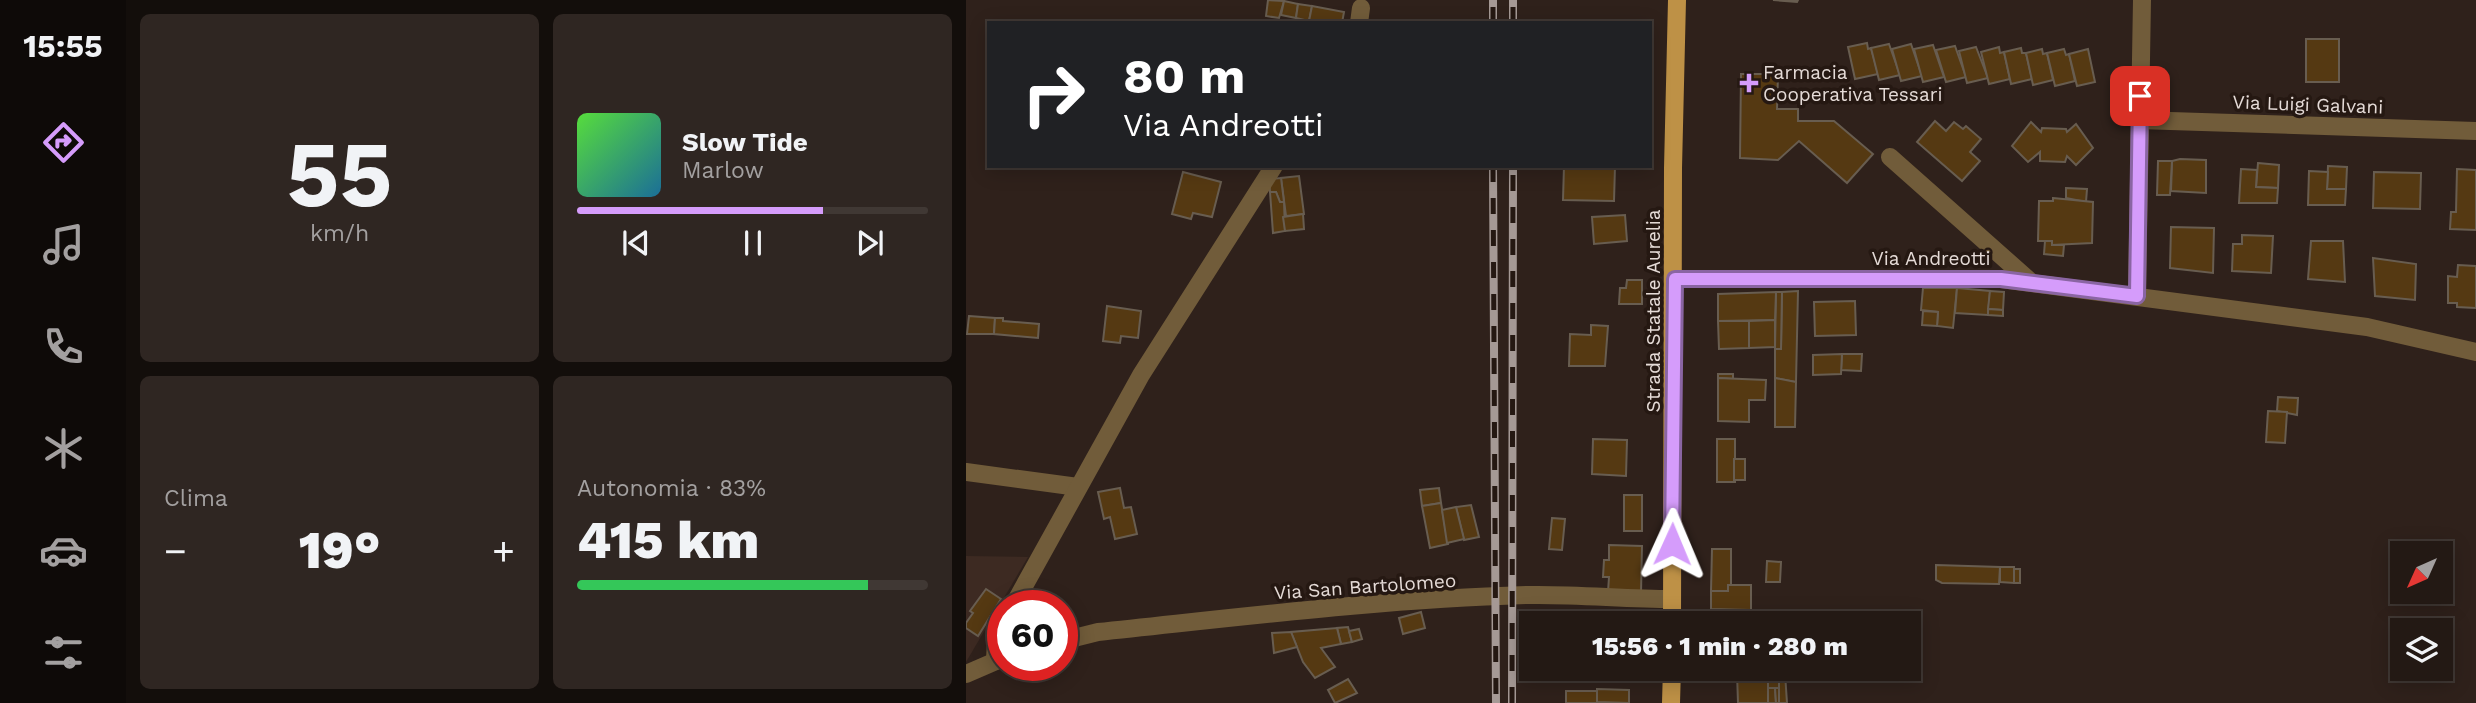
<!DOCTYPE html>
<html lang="it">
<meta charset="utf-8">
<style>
:root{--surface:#231914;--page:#2f2622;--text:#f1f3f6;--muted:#a3a0a0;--line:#403834;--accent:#d59cfb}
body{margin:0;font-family:"Work Sans",sans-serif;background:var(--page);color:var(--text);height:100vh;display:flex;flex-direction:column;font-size:26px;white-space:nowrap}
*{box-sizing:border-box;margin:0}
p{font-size:23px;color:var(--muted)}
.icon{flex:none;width:38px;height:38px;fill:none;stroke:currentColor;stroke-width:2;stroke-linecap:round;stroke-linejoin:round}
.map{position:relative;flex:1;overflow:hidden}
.sheet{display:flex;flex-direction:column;gap:14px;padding:14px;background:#130e0b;width:840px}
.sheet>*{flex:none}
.hud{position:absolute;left:21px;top:21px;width:665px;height:147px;border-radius:0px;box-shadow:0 4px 18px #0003,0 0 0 2px var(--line);background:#202124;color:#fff;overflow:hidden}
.needle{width:46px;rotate:225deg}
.tools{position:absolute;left:1424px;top:541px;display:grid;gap:14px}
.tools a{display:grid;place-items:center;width:63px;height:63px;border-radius:0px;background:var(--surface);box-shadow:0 4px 18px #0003,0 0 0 2px var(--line);font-size:35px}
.speed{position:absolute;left:21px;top:590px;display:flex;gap:14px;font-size:35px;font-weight:700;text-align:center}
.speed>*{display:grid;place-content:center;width:91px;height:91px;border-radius:50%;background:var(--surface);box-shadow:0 4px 18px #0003,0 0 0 2px var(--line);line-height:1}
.speed .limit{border:10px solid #d22;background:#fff;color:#111}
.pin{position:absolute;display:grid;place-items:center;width:60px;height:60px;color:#fff;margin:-30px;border-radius:14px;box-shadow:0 4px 10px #0006}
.me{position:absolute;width:77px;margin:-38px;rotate:1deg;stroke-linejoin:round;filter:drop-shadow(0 0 5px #0008)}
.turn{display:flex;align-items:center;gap:24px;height:147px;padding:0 21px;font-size:32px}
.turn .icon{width:91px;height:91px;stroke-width:2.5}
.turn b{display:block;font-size:49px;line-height:60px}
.big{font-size:52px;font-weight:800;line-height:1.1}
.sheet .card{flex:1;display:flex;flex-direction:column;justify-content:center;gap:10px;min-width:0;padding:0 24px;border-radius:10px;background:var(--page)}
.sheet .dial{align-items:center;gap:0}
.dial b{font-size:91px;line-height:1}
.song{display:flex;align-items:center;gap:21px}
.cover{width:84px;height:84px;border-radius:10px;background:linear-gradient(135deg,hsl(110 70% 55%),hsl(200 70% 35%))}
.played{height:7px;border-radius:4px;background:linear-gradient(90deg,var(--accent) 70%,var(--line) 70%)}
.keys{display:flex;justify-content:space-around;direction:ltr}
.heat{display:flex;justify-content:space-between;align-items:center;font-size:38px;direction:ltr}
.charge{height:10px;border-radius:5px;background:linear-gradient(90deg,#34c759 83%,var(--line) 0)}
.sheet .tiles{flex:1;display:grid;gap:14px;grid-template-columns:repeat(2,1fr)}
.trip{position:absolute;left:553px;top:611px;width:402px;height:70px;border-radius:0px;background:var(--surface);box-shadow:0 4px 18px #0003,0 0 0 2px var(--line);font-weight:800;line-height:70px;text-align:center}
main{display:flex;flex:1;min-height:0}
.tabs{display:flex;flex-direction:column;width:126px;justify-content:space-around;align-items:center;background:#0e0a08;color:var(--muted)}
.tabs .icon{width:49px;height:49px}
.tabs .on{color:var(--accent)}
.tabs b{font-size:32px;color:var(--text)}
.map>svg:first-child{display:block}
</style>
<main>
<nav class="tabs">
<b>15:55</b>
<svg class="icon on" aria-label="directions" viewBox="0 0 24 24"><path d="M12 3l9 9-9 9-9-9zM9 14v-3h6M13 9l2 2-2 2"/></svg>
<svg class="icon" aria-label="music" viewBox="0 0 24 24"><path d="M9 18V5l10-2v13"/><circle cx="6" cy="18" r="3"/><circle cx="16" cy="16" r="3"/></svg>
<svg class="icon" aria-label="phone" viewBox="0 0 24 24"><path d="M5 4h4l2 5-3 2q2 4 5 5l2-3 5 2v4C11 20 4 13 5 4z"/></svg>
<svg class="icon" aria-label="climate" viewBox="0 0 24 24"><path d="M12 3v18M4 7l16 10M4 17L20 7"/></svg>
<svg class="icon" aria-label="car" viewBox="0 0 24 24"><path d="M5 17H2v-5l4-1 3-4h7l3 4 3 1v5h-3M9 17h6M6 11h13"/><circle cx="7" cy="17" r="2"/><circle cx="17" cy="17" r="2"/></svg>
<svg class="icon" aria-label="filters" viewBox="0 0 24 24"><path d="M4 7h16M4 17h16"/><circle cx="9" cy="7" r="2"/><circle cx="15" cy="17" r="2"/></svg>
</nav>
<section class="sheet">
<div class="tiles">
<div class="card dial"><b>55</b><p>km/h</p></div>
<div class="card">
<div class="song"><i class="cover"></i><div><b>Slow Tide</b><p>Marlow</p></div></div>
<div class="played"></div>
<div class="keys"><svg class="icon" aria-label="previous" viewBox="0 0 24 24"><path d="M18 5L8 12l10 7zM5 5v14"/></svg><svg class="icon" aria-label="pause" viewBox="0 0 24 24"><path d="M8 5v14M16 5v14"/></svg><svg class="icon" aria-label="next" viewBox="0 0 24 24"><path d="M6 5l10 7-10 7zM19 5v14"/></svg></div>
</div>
<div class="card"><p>Clima</p>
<div class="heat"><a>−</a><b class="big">19°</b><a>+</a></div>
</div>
<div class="card"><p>Autonomia · 83%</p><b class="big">415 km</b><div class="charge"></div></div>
</div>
</section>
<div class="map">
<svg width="1510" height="703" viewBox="0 0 1510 703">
<rect width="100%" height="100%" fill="#2f211b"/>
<polygon fill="#3d2a22" points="0,556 62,557 0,662"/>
<g fill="#553912" stroke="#685d50" stroke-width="2">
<polygon points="302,0 318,1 313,18 300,16"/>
<polygon points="807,0 832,0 831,2"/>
<polygon points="318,1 332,4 330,18 315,15"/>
<polygon points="332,4 346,6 343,21 330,18"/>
<polygon points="346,6 378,12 376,23 343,21"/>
<rect x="1340" y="39" width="33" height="43"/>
<polygon points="901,43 902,49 905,48 912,74 889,79 882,47"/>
<polygon points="923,44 934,75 913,80 905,48"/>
<polygon points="945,44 956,76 935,81 926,49"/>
<polygon points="967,45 978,77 957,82 948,49"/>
<polygon points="989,46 1000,77 980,82 970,50"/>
<polygon points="1010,47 1022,78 1001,83 993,51"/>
<polygon points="1033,47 1034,53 1038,52 1044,79 1023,84 1015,52"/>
<polygon points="1055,48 1056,53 1060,53 1066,79 1045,84 1038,52"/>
<polygon points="1076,49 1077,54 1081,53 1087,80 1067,85 1060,53"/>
<polygon points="1098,49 1100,55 1103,54 1109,81 1089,86 1081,53"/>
<polygon points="1122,49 1129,82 1111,86 1103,54"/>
<polygon points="775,74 812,74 811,109 832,109 832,121 868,121 907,154 881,183 833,141 812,160 774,158"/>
<polygon points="969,121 980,131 988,122 997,129 1000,126 1015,139 1004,152 1014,161 996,181 951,142"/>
<polygon points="1065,122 1075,132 1076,128 1100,129 1101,132 1110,124 1127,148 1110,165 1101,156 1099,162 1074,161 1074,152 1062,162 1046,146"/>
<polygon points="1214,159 1240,160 1240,193 1205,191 1206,161"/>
<polygon points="1192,161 1206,161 1204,195 1191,195"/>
<polygon points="1292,163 1313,165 1312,188 1290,187"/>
<polygon points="598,166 649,166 648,201 597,200"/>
<polygon points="1362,166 1381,167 1380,189 1361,189"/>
<polygon points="1275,169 1291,170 1290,187 1312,188 1311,203 1273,203"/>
<polygon points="1491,169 1510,170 1510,230 1484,229 1485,212 1490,212"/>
<polygon points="1343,171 1362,172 1361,189 1380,189 1379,205 1342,205"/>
<polygon points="217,172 255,182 246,217 227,213 225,219 206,214"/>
<polygon points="1408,172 1455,173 1454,209 1407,208"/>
<polygon points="333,176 338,214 320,216 315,178"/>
<polygon points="315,178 318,202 314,202 310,192 304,192 303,179"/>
<polygon points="1100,188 1121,189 1120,202 1100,198"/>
<polygon points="304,192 310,192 314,202 318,202 319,231 307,233"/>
<polygon points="1087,198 1127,202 1126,243 1086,245 1086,241 1072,241 1073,201 1087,201"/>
<polygon points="337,214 338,229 319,231 317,217"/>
<polygon points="659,215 661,241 628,244 626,217"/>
<polygon points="1205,227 1248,228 1247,273 1204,268"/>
<polygon points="1276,235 1307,236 1305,273 1266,271 1267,244 1276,244"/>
<polygon points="1079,241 1086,241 1086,245 1098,245 1097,256 1078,254"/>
<polygon points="1345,241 1377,241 1379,282 1342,279"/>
<polygon points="1407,258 1450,264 1449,300 1409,296"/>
<polygon points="1492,265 1510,266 1510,308 1491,307 1491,303 1482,303 1482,276 1491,277"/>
<polygon points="661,280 676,280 676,304 653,304 654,288 660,288"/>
<polygon points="957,288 991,288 987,328 971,326 972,312 955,310"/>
<polygon points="991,288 1024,291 1022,315 989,313"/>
<polygon points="832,291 830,382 809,378 809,349 815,349 816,292"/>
<polygon points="1024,291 1038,292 1037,310 1022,309"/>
<polygon points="810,292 816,292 815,349 809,349"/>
<polygon points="810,292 809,320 752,321 752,294"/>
<polygon points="889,301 890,335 849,336 848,302"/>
<polygon points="141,306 175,311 172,338 155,336 154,343 137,341"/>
<polygon points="1022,309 1037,310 1037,316 1022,315"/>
<polygon points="957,311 972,312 971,326 956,325"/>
<polygon points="3,316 29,318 28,334 1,334"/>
<polygon points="29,318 37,318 37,321 73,324 72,338 28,334"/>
<polygon points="809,320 809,347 783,348 783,321"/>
<polygon points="752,321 783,321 783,348 753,349"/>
<polygon points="625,325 642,326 639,366 603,366 604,334 625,335"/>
<polygon points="876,354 896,354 895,371 875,370"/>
<polygon points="876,354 875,374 847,375 847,355"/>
<polygon points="752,374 767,374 767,379 752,378"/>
<polygon points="752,378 800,380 799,400 783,400 783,422 752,421"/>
<polygon points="809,378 830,382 829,427 809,427"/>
<polygon points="1312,397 1332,398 1331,415 1311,411"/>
<polygon points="1302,411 1321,412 1319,443 1300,442"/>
<polygon points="627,439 661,440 660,476 626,474"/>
<rect x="751" y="439" width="18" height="43"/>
<rect x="768" y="459" width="11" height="21"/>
<polygon points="154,488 158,508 165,507 171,534 149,539 144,517 138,519 132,492"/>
<polygon points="473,488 475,503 456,506 454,490"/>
<rect x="658" y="495" width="18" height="36"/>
<polygon points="475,503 482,544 464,548 456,506"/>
<polygon points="505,505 513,537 498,540 490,507"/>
<polygon points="490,507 498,539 481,543 476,510"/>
<polygon points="586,518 599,519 596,550 583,549"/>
<polygon points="643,545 676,546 675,593 642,592 643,577 637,577 638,560 643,560"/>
<polygon points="746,549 765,549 765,585 762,585 762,591 745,591"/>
<polygon points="801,561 815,562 814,582 800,582"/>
<polygon points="970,565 1034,567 1033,584 976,583 970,580"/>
<polygon points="1034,567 1048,567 1048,583 1034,582"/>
<rect x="1048" y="569" width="6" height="14"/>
<polygon points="762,585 785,585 785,610 745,609 745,591 762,591"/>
<polygon points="20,589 35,599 12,636 0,628 0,623 7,613 4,611"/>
<polygon points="455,612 459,628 437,634 433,618"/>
<rect x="747" y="621" width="40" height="2"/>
<polygon points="382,627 386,642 375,644 371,628"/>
<polygon points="371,628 375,644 355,648 369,667 349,678 337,662 325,632"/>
<polygon points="393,629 396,639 386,642 383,631"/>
<polygon points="325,632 331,647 308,653 306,633"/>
<polygon points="586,668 638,668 638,678 586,677"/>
<polygon points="638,668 644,668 644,677 638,678"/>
<rect x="644" y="668" width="29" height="9"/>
<polygon points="771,673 802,673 802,703 772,703"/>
<rect x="802" y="673" width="11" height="15"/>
<polygon points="813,673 819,673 821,703 813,703"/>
<polygon points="382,679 391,693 369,703 362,690"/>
<polygon points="802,688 809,688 810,703 802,703"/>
<polygon points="809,688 813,688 813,703 810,703"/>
<polygon points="631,689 663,690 663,703 631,702"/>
<rect x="600" y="691" width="31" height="12"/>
</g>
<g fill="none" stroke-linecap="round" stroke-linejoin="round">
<g stroke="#715c3a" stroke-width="18">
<polyline points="393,23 395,8"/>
<polyline points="1173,120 1510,131"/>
<polyline points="924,157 1066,283"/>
<polyline points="709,279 1035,279 1401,327 1510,352"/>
<polyline points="1171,296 1176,0"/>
<polyline points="0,472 112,487"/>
<polyline points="47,606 175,375 308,166"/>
<path d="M 96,641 L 132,632 C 276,617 419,599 562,595 C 610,594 658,599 706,599"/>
<polyline points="29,661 30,639 37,626"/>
<polyline points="0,674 37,658"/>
</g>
<g stroke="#be9146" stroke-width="18">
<polyline points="706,623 707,168 711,0"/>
<polyline points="705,703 706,668"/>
</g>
<g stroke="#a59995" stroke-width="8">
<g id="rail">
<polyline points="527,23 527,0"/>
<polyline points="547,23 547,0"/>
<polyline points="527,166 530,703"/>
<polyline points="546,703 547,166"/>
</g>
</g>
<use href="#rail" stroke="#251812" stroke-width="5" stroke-dasharray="16" stroke-linecap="butt"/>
</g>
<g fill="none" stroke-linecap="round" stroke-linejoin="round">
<g stroke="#8a65a3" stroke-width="18">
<polyline id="route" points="706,544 709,279 1035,279 1171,296 1174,96"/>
</g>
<use href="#route" stroke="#d59cfb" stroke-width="12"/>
</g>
<path fill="#d59cfb" stroke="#251812" stroke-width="2.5" d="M779.5 72.5h7v7h7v7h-7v7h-7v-7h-7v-7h7z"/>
<g text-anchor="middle" stroke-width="7" stroke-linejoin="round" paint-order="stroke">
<g font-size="19" fill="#e5dbd7" stroke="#251812" text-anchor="start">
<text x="797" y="79">Farmacia<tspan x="797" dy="22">Cooperativa Tessari</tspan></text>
</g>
<g font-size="19" fill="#e5dbd7" stroke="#251812">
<text transform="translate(1342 104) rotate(2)" y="7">Via Luigi Galvani</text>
<text x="965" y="265">Via Andreotti</text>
<text transform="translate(687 311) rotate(-90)" y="7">Strada Statale Aurelia</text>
<text transform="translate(399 586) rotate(-4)" y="7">Via San Bartolomeo</text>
</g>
</g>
</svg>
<div class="tools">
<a><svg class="needle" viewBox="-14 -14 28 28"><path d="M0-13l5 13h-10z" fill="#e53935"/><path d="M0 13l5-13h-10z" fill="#a3a0a0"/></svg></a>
<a><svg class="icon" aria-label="layers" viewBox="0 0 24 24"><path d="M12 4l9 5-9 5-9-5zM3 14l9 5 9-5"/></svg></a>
</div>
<div class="speed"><div class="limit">60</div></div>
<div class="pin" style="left:1174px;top:96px;background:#d93025"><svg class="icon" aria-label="arrive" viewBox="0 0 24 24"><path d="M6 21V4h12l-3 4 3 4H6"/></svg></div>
<svg class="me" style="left:706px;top:544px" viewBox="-20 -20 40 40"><path d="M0-17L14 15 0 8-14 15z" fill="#d59cfb" stroke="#fff" stroke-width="4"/></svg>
<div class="trip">15:56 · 1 min · 280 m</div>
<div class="hud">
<div class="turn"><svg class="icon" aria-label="right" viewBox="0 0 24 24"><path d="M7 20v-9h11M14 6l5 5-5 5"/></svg><div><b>80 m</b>Via Andreotti</div></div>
</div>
</div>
</main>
